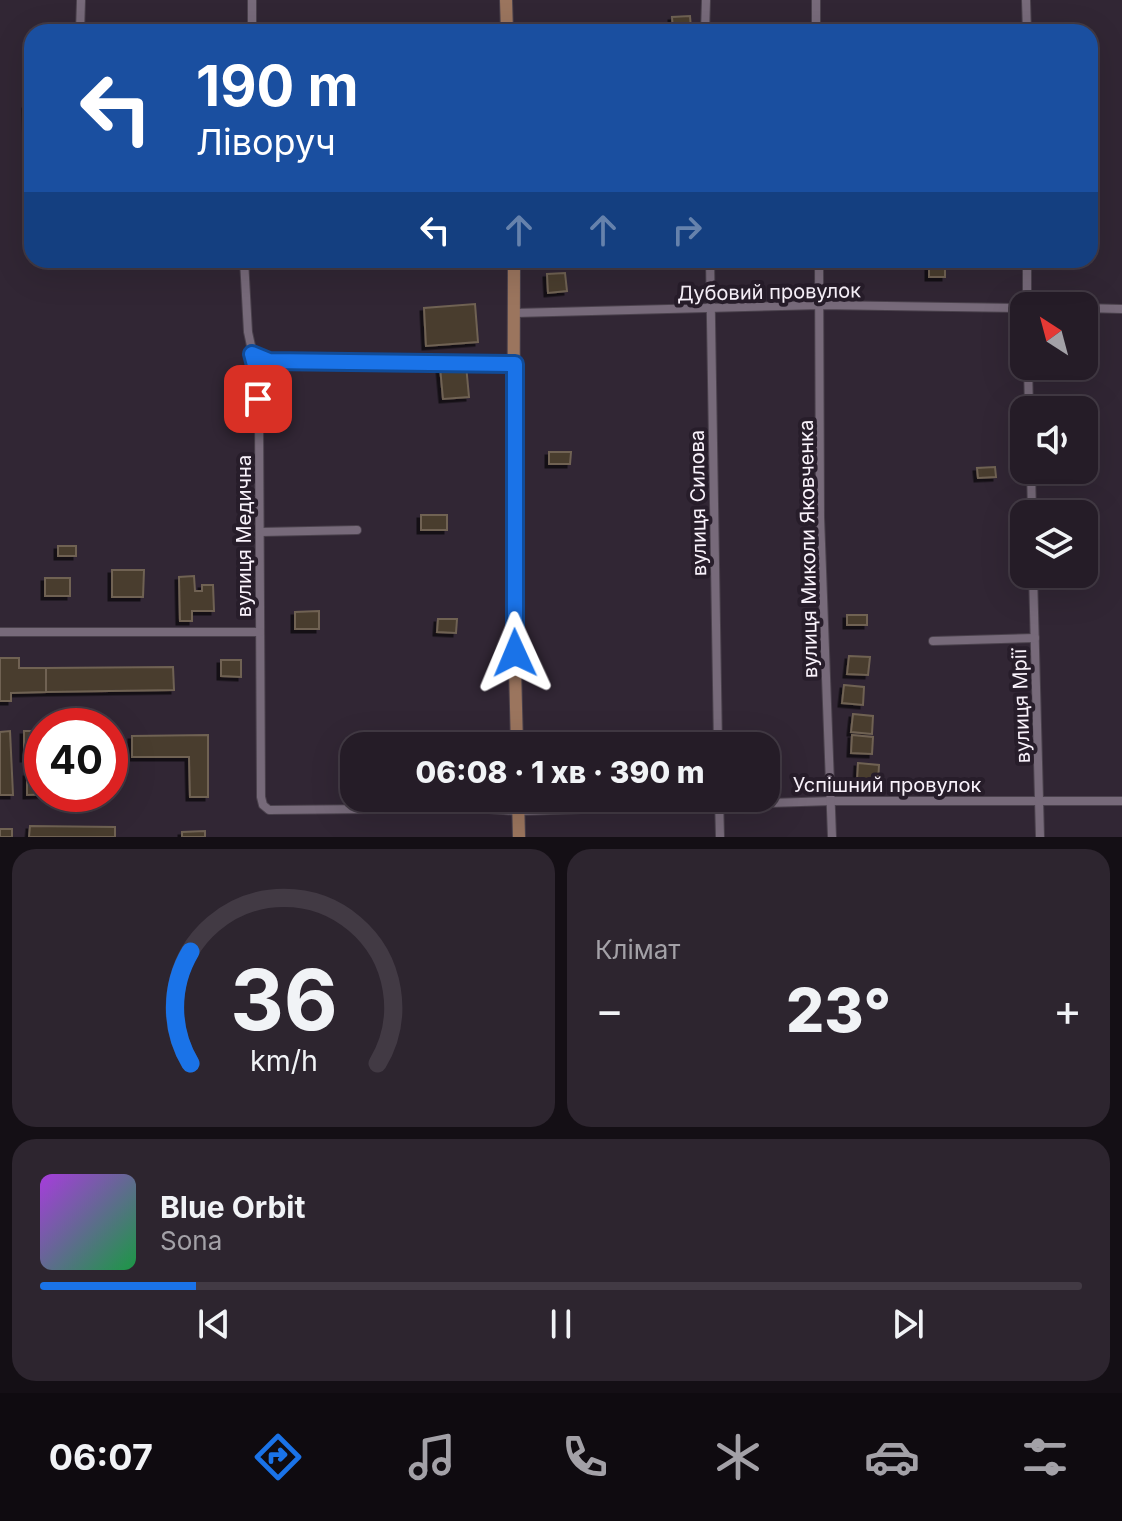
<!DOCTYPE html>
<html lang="uk">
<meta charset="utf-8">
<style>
:root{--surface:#251c27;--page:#2d252f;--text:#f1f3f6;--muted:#a3a1a7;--line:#423a44;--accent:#1a73e8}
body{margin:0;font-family:Inter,sans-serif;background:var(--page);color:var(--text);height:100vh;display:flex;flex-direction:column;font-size:30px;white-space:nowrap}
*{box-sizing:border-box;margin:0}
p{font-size:26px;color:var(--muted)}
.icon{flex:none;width:44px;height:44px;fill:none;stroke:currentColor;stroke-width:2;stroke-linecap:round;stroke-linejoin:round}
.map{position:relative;height:837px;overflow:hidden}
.details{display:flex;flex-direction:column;gap:12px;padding:12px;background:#140f15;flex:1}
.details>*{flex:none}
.top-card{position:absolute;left:24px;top:24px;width:1074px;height:244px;border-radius:24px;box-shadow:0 8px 32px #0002,0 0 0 2px var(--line);background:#1a4fa0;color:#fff;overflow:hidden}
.needle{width:52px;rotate:324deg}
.buttons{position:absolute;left:1010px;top:292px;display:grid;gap:16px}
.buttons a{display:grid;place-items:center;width:88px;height:88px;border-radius:16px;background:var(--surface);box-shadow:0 8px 32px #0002,0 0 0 2px var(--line);font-size:40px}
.speed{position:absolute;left:24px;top:708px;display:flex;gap:16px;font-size:40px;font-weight:700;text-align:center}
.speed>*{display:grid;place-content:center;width:104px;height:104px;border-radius:50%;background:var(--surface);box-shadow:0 8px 32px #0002,0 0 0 2px var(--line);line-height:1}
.speed .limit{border:12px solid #d22;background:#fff;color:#111}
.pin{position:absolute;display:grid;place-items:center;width:68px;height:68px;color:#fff;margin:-34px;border-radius:16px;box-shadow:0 4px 12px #0006}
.me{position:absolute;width:88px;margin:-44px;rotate:359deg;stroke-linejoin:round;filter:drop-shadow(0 0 6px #0008)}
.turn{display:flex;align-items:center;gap:28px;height:168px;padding:0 40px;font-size:36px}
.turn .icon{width:104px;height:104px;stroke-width:2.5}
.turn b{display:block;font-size:56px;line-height:68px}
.lanes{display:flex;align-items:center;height:76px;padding:0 40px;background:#0003;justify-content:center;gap:40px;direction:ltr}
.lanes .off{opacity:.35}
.big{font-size:60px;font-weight:800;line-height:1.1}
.details .widget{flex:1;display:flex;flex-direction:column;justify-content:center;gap:12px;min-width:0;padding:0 28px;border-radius:24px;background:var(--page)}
.details .dial{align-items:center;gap:0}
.dial svg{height:208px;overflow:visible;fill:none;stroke:var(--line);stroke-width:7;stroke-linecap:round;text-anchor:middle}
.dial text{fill:var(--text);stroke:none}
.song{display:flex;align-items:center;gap:24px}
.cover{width:96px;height:96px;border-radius:12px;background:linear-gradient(135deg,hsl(280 70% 55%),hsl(140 70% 35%))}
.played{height:8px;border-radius:4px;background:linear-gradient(90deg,var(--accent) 15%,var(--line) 15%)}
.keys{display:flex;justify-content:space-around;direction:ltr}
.heat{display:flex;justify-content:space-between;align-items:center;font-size:44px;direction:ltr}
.details .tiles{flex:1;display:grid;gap:12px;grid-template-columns:1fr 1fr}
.widget:last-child{grid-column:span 2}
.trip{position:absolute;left:340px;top:732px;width:440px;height:80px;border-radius:24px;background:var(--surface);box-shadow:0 8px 32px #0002,0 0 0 2px var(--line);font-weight:800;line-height:80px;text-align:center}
.menu{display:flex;height:128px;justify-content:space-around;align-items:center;background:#0f0b10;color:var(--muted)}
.menu .icon{width:56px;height:56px}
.menu .current{color:var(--accent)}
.menu b{font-size:36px;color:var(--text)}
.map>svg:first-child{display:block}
</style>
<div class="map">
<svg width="1122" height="837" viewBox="0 0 1122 837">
<defs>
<filter id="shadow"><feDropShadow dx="-3.5" dy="3.5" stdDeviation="0" flood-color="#0009"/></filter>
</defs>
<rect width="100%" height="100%" fill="#312634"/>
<g fill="#483c2e" stroke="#6f6253" stroke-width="2" filter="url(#shadow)">
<polygon points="690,16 691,29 673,30 672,17"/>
<polygon points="32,104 32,130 27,131 26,105"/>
<rect x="929" y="260" width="16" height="17"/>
<polygon points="565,273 567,291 548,293 547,274"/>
<polygon points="475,304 478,342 426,346 424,308"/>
<polygon points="466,365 469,397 443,399 440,367"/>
<polygon points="549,452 571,452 570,464 549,464"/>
<polygon points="995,467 996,477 978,478 977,468"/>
<rect x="421" y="515" width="26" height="15"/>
<rect x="58" y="546" width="18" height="10"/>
<polygon points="112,570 144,570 143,597 112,597"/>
<polygon points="194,576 195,591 202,591 202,585 213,585 214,611 192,611 192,621 180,621 179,577"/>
<rect x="45" y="578" width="25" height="18"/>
<polygon points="319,611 319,629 295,629 295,612"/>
<rect x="847" y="615" width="20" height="10"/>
<polygon points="438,619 457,619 456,633 437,632"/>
<polygon points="849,656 870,657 868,675 847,674"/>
<polygon points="0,658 19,658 19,668 46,668 46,692 11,693 11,701 0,701"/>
<polygon points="221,660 241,660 241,677 221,676"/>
<polygon points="173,667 174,690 46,692 46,668"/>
<polygon points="844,685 864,687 863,705 842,703"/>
<polygon points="853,714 873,716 872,734 851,732"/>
<polygon points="10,731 13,795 0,795 0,732"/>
<rect x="24" y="731" width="18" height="27"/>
<polygon points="208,735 208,797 190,797 189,757 132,757 132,736"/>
<polygon points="852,735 873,737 872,754 851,753"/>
<polygon points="858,763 879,765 878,783 857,781"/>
<polygon points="27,773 42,773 42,794 55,794 27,795"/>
<polygon points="30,826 115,827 115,837 29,837"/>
<rect x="0" y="829" width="12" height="8"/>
<polygon points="205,831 205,837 182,837 182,832"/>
</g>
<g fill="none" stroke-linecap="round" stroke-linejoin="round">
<g stroke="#4a414c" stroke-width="10">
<g id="street">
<polyline points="1026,0 1027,32"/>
<polyline points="80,32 81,0"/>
<polyline points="252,32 252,0"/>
<polyline points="705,32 706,0"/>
<polyline points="816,32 816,0"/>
<polyline points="244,260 248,332 256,369 259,416 261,797 263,805 269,810 475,808 519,811 832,801 1122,801"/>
<polyline points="710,260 718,746"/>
<polyline points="819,260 820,517 832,837"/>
<polyline points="1027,306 1027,260"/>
<polyline points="1084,308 1122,309"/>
<polyline points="515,313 820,305 1024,308"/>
<polyline points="252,354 269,361 515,364"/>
<polyline points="1028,366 1029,410"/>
<polyline points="1031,470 1032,514"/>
<polyline points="261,532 357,530"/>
<polyline points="1033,574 1040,837"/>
<polyline points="0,632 260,632"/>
<polyline points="933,641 1035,638"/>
<polyline points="719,798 720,837"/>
</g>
</g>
<g stroke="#4a414c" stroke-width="14">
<g id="secondary">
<polyline points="506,0 507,32"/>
<polyline points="514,260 513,591 517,746"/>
<polyline points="518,798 519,837"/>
</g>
</g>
<use href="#street" stroke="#776a7a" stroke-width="8"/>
<use href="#secondary" stroke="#9b755e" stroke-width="12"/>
</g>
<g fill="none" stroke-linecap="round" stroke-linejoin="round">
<g stroke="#114b97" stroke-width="20">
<polyline id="route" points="258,399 256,369 252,354 269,361 515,364 515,653"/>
</g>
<use href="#route" stroke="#1a73e8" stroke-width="14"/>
</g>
<g text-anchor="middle" stroke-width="8" stroke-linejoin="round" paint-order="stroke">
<g font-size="20" fill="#f9f2fb" stroke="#271d2a">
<text transform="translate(769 292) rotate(-1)" y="7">Дубовий провулок</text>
<text transform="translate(698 503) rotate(-91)" y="7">вулиця Силова</text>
<text transform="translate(244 536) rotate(-90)" y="7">вулиця Медична</text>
<text transform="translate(808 549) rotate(-91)" y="7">вулиця Миколи Яковченка</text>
<text transform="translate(1021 706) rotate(-92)" y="7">вулиця Мрії</text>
<text x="887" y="792">Успішний провулок</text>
</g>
</g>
</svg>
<div class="buttons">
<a><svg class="needle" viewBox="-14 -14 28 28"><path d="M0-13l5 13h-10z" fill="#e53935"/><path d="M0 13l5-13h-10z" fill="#a3a1a7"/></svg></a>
<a><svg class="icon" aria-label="sound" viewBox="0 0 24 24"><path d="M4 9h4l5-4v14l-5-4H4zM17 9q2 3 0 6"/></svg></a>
<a><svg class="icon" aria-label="layers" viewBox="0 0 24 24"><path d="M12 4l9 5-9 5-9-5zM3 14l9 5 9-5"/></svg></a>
</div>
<div class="speed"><div class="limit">40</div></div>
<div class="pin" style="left:258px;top:399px;background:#d93025"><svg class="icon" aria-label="arrive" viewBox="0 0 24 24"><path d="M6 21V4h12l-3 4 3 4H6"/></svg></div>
<svg class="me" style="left:515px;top:653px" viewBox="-20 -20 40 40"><path d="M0-17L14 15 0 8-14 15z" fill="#1a73e8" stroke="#fff" stroke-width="4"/></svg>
<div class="trip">06:08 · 1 хв · 390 m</div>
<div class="top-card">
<div class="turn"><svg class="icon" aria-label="left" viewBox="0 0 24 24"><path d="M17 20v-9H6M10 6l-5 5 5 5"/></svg><div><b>190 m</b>Ліворуч</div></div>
<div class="lanes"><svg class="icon" aria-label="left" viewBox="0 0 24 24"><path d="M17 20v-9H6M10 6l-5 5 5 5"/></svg><svg class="icon off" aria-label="ahead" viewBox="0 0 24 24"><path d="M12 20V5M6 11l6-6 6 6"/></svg><svg class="icon off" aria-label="ahead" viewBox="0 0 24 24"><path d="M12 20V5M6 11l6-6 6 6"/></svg><svg class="icon off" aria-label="right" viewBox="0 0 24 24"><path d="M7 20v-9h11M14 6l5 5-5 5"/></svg></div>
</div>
</div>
<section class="details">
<div class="tiles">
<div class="widget dial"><svg viewBox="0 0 100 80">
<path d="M14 69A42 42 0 1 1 86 69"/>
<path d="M14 69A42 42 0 0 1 14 26" stroke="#1a73e8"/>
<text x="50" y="56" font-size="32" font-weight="700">36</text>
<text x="50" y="72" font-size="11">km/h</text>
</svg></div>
<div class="widget"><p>Клімат</p>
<div class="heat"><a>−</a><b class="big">23°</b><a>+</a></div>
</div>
<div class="widget">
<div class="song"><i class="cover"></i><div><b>Blue Orbit</b><p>Sona</p></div></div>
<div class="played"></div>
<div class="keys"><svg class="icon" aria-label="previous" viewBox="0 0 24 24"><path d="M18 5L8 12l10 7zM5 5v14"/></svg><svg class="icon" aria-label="pause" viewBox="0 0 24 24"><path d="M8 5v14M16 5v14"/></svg><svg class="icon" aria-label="next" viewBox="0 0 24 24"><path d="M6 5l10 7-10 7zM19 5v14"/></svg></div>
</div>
</div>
</section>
<nav class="menu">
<b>06:07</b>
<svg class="icon current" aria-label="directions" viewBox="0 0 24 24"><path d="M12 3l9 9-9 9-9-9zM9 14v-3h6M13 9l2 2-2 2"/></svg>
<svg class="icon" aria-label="music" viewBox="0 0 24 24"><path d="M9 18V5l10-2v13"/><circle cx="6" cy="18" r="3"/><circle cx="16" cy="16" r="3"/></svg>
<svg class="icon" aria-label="phone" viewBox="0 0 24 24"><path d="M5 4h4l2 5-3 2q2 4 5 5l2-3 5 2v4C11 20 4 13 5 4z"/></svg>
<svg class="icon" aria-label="climate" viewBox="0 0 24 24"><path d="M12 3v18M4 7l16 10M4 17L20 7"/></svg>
<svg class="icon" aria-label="car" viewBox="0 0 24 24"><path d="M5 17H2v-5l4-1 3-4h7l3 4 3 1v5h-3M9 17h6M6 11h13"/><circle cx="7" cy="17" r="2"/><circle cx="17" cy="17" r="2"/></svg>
<svg class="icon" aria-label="filters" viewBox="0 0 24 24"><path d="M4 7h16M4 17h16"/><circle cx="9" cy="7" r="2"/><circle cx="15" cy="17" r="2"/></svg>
</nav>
